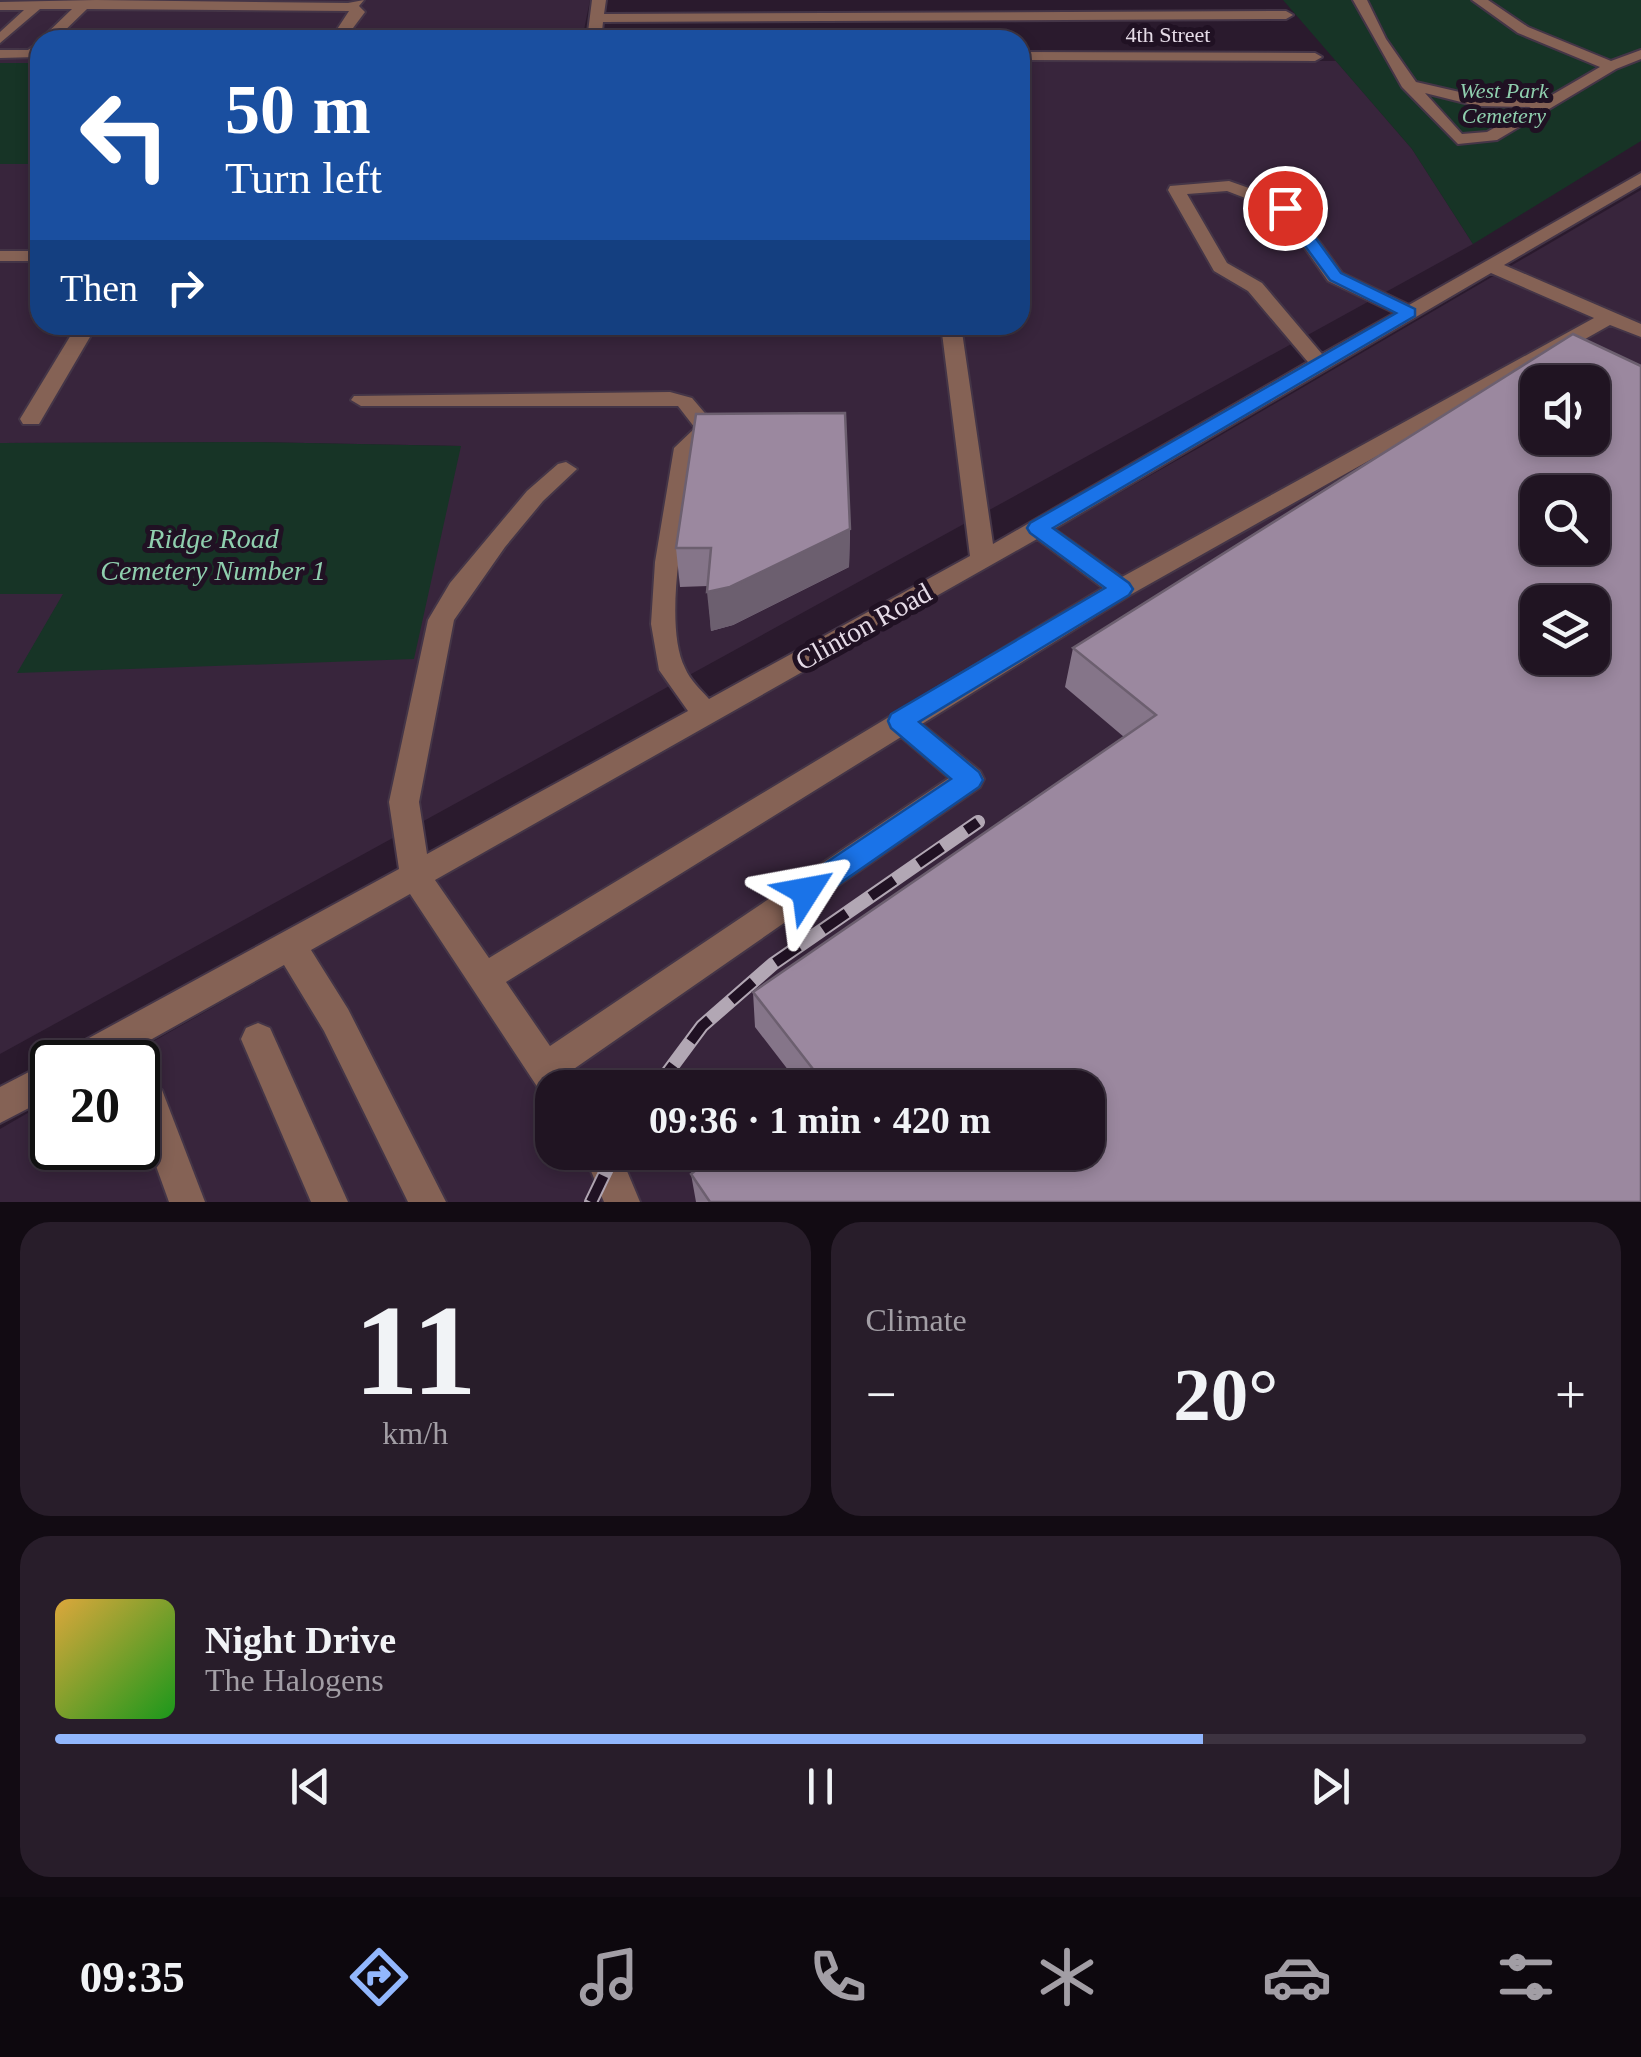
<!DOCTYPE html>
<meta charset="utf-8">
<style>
:root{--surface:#201422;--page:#281d2a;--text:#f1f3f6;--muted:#a29ea5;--line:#3d3340;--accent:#92b7fd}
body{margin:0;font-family:Georgia,serif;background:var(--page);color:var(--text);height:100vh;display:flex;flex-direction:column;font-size:38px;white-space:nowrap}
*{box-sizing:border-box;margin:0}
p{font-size:32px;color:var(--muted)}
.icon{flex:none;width:55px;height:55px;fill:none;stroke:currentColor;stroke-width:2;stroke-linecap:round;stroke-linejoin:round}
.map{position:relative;height:1202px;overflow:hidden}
.drawer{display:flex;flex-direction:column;gap:20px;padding:20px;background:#120b13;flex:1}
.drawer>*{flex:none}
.hud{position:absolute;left:30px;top:30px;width:1000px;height:305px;border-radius:30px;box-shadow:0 5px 15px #0003,0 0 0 2px var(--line);background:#1a4fa0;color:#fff;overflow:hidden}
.tools{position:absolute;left:1520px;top:365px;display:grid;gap:20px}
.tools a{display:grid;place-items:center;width:90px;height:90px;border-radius:20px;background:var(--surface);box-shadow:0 5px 15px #0003,0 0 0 2px var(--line);font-size:50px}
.speed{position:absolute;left:30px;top:1040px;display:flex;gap:20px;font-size:50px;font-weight:700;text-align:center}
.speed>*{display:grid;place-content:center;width:130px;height:130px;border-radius:50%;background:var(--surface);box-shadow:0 5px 15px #0003,0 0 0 2px var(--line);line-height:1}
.speed .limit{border:5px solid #111;border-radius:15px;background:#fff;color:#111}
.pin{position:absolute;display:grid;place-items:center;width:85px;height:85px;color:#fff;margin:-42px;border:5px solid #fff;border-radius:50%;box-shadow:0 2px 10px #0007}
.me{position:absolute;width:110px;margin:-55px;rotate:56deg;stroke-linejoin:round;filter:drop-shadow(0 0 8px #0008)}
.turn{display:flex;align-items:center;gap:35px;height:210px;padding:0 30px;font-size:45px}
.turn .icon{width:130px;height:130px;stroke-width:2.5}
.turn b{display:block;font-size:70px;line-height:85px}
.then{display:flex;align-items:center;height:95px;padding:0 30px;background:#0003;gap:20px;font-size:38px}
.big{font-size:75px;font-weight:800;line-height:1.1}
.drawer .tile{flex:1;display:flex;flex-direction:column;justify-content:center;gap:15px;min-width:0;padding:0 35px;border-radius:30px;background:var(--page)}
.drawer .dial{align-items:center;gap:0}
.dial b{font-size:130px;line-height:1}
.song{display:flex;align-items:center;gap:30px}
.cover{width:120px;height:120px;border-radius:15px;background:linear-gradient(135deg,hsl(40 70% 55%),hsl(120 70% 35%))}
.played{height:10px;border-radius:5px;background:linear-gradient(90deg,var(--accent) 75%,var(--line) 75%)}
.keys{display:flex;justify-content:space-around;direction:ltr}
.heat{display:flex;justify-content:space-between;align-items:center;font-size:55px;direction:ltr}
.drawer .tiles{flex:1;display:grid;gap:20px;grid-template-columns:1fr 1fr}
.tile:last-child{grid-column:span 2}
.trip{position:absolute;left:535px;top:1070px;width:570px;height:100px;border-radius:30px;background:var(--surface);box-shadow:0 5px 15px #0003,0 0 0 2px var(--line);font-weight:800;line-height:100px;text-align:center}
.tab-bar{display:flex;height:160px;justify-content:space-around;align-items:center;background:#0d080e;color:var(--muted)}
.tab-bar .icon{width:70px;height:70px}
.tab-bar .selected{color:var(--accent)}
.tab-bar b{font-size:45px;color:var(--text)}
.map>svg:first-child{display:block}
</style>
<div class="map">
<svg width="1641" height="1202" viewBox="0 0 1641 1202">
<rect width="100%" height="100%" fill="#2a1a2d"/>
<g fill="#38253c" fill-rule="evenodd">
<polygon points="0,0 590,0 582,40 40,40 40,63 0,63"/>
<polygon points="1020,61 1336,61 1412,149 1473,244 0,1054 0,594 64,593 18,673 460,446 249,442 0,443 0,164 40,164 40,325 1020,325"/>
<path d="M 1641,190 L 1641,1202 L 0,1202 L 0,1129 L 52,1099 L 52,1148 L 138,1148 L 138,1062 L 117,1062 L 1204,445 ZM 1538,382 L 1592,382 L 1592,438 L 1538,438 ZM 1538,492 L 1592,492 L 1592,548 L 1538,548 ZM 1538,602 L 1592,602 L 1592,658 L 1538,658 ZM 552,1088 L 1088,1088 L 1088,1152 L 552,1152 Z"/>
</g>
<g fill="#173426">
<polygon points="1283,0 1641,0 1641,141 1473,244 1412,149"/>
<rect x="0" y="63" width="40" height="101"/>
<polygon points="249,442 461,446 414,659 17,673 63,594 0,594 0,443"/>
</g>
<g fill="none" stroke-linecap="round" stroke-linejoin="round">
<g stroke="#443547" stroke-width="4">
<g id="minor">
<polygon points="96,0 348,3 364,0 359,6 365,12 344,40 330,40 349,11 87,9 55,40 40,40 72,9 40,9 0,43 0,32 24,10 0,10 0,2"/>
<polygon points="592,0 606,0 604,14 1286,11 1293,15 1286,19 603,22 601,40 587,40"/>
<path d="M 1353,0 L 1367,0 L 1386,39 L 1416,82 L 1477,96 L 1545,99 L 1600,67 L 1518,33 L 1472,0 L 1488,0 L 1528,27 L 1611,61 L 1641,50 L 1641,59 L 1616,69 L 1497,140 L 1458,144 L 1402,87 ZM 1425,93 L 1477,106 L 1531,107 L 1487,132 L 1462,134 Z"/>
<polygon points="40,42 37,57 0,58 0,50 28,50"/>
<polygon points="1020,52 1315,53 1322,57 1315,61 1020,60"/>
<path d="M 1641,173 L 1641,185 L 1504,265 L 1641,324 L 1641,337 L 1610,325 L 1130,595 L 922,724 L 980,771 L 984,779 L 980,787 L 568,1073 L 575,1088 L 552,1088 L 552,1103 L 546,1100 L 410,894 L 311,950 L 348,1009 L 446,1202 L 408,1202 L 324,1031 L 284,965 L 111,1062 L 62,1062 L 67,1050 L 399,869 L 389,802 L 428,620 L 450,583 L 527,491 L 558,464 L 566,462 L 577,469 L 543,501 L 505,547 L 454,620 L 419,802 L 427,854 L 688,711 L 659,670 L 651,624 L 655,562 L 674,448 L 695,428 L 678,406 L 361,406 L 351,400 L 354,396 L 670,392 L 692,398 L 715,425 L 731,425 L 734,430 L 731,435 L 705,440 L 696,450 C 688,503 661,620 685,668 C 690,680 701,690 709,699 L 970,556 L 941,325 L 961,325 L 993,544 L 1308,362 L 1248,291 L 1214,271 L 1168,190 L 1170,186 L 1229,181 L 1291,203 L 1342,273 L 1409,305 ZM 1227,191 L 1279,211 L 1328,281 L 1395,313 L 1322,354 L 1262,283 L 1227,263 L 1187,194 ZM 1491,273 L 1594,318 L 1122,577 L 1054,529 ZM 1037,539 L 1103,588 L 489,958 L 435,880 ZM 901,737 L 949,778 L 550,1046 L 506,982 Z"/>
<rect x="0" y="251" width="40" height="10"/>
<polygon points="77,325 97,325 39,424 23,424 20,419"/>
<polygon points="258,1023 270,1028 348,1202 311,1202 241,1039 246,1028"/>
<polygon points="52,1060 58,1062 52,1062 52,1096 0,1123 0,1087"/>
<polygon points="150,1085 162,1090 205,1202 169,1202 138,1116 138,1090"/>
<polygon points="583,1152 619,1152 640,1202 604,1202"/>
</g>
</g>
<use href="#minor" fill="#856255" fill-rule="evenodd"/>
<g stroke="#b2a7b4" stroke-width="14">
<g id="rail">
<polyline points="656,1088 702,1026 773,964 978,822"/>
<polyline points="591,1202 615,1152"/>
</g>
</g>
<use href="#rail" stroke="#201123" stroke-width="10" stroke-dasharray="29" stroke-linecap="butt"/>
</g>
<g fill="#857589">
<polygon points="1573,334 1641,1202 696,1202 691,1174 1088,1088 802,1088 755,1027 753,992 1124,737 1065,687 1073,648"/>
<polygon points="850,529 849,567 733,625 711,631 708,586 680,587 676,548"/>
</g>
<polygon fill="#6c5f6f" points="850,529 849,567 733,625 711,631 707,592"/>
<g fill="#9b889f" stroke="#6c5f6f" stroke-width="2.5" fill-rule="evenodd">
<path d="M 1573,334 L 1641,366 L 1641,1202 L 710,1202 L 691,1174 L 719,1152 L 1088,1152 L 1088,1088 L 807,1088 L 820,1078 L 753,992 L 1156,715 L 1073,648 ZM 1538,382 L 1592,382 L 1592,438 L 1538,438 ZM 1538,492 L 1592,492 L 1592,548 L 1538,548 ZM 1538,602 L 1592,602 L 1592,658 L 1538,658 Z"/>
<polygon points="845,413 850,529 730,587 707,592 711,548 676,548 696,414"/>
</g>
<polygon fill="#1a73e8" stroke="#114b97" stroke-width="2.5" points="1279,204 1291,204 1341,273 1415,309 1415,316 1053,528 1129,583 1133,589 1129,595 919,722 979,772 983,780 979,787 816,900 806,903 797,900 792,891 797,882 951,779 891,728 888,721 891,714 1105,588 1030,533 1027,528 1030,523 1396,313 1330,280 1277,208"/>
<g text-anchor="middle" stroke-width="10" stroke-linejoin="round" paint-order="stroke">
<g font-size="22" fill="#e5dbe7" stroke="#201123">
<text x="1168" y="42">4th Street</text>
</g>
<g font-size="22" font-style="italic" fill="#8fcfae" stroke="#201123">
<text x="1504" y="98">West Park<tspan x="1504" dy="25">Cemetery</tspan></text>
</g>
<g font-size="28" font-style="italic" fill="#8fcfae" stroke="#201123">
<text x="213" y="548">Ridge Road<tspan x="213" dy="32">Cemetery Number 1</tspan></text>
</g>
<g font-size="28" fill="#e5dbe7" stroke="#201123">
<text transform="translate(863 626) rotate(-29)" y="10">Clinton Road</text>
</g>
</g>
</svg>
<div class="tools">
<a><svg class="icon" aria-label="sound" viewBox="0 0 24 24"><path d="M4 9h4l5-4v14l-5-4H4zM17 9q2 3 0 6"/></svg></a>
<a><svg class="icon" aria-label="search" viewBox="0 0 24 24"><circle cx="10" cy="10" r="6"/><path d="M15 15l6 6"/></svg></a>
<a><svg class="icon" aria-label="layers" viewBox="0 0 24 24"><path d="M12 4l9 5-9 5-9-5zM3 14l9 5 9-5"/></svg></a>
</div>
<div class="speed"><div class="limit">20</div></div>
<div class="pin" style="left:1285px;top:208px;background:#d93025"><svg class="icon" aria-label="arrive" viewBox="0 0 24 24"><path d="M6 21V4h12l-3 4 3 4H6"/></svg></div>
<svg class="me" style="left:806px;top:891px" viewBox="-20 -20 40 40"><path d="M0-17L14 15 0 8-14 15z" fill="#1a73e8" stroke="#fff" stroke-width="4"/></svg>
<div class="trip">09:36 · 1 min · 420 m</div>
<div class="hud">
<div class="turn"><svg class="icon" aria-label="left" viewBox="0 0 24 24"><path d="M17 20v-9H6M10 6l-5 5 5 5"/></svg><div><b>50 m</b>Turn left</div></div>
<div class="then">Then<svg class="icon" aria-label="right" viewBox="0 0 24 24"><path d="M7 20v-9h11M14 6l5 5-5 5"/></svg></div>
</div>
</div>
<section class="drawer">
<div class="tiles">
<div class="tile dial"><b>11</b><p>km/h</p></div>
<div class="tile"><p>Climate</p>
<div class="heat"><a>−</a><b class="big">20°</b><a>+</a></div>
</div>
<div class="tile">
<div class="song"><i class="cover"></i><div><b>Night Drive</b><p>The Halogens</p></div></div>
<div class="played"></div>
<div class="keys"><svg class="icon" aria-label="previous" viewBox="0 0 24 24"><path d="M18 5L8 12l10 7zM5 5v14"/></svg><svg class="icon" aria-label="pause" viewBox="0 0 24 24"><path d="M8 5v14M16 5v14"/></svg><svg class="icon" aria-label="next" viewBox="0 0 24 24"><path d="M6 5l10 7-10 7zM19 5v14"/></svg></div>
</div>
</div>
</section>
<nav class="tab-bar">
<b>09:35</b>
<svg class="icon selected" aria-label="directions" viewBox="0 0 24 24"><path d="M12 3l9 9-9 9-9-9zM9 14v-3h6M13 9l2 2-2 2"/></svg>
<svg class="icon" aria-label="music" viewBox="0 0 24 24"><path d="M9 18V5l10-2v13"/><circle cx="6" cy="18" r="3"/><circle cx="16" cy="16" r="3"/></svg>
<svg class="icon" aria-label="phone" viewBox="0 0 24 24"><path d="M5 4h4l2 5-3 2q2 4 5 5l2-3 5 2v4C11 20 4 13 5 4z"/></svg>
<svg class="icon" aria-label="climate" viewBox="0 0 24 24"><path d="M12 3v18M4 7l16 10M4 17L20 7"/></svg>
<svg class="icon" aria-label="car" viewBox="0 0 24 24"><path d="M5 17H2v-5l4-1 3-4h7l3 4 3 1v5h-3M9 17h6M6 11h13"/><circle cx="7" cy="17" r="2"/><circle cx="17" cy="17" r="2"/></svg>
<svg class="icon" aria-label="filters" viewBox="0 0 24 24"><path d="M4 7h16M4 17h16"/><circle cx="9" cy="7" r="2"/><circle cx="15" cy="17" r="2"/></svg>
</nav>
